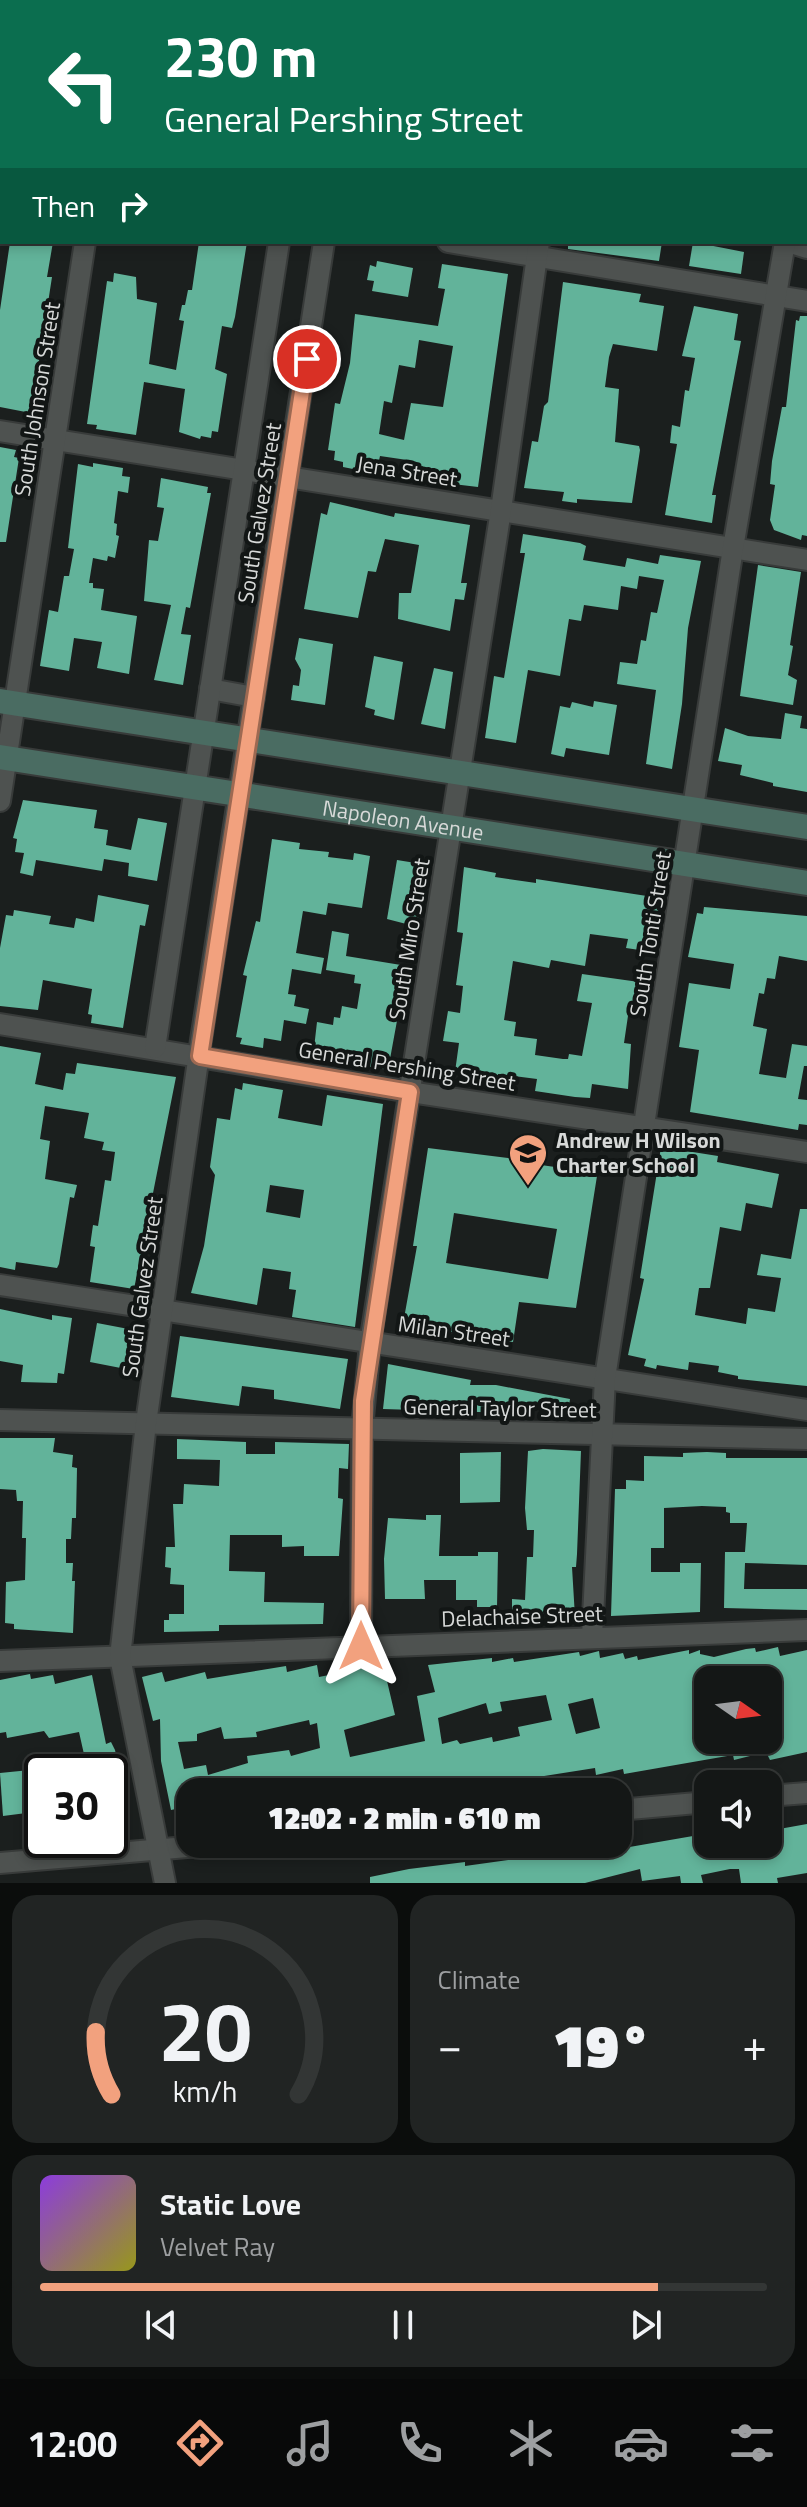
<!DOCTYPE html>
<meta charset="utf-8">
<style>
:root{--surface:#141716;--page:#212423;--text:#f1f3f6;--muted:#9d9fa1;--line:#333635;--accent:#f2a17e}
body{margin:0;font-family:"Titillium Web",sans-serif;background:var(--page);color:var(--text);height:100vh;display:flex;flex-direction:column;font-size:30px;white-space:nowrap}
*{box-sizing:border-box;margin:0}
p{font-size:26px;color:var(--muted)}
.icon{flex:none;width:44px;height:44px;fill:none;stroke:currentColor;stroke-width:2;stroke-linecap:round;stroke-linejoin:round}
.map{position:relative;height:1883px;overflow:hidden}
.drawer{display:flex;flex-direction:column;gap:12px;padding:12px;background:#0b0d0c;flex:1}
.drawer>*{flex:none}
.hud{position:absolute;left:0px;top:0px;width:808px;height:244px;box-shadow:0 4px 12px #0003,0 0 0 2px var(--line);background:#0b6e4f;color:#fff;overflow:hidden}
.needle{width:52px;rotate:104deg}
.tools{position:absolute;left:694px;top:1666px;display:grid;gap:16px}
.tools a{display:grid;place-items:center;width:88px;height:88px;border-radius:16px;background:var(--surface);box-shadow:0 4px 12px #0003,0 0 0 2px var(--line);font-size:40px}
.speed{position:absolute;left:24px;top:1754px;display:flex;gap:16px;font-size:40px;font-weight:700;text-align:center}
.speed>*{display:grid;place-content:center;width:104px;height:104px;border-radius:50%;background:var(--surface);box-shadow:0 4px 12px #0003,0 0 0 2px var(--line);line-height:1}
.speed .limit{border:4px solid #111;border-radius:12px;background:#fff;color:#111}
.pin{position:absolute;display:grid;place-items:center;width:68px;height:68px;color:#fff;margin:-34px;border:4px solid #fff;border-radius:50%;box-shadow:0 2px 8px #0007}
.me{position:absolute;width:88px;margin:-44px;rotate:0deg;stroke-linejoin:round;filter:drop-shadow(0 0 6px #0008)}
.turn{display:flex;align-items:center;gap:28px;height:168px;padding:0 32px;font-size:36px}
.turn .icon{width:104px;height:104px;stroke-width:2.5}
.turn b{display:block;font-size:56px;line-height:68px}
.then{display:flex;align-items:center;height:76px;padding:0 32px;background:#0003;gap:16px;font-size:30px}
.big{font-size:60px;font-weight:800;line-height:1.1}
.drawer .card{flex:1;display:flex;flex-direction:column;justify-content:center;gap:12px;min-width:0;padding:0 28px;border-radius:24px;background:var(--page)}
.drawer .dial{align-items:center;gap:0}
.dial svg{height:208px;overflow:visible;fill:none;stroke:var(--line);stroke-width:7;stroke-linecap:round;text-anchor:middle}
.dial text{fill:var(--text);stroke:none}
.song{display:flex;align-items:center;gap:24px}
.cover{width:96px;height:96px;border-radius:12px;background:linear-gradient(135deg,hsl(270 70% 55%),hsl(60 70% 35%))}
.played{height:8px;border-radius:4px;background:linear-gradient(90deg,var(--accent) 85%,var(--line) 85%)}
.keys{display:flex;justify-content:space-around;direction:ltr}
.heat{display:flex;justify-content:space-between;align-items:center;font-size:44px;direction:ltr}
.drawer .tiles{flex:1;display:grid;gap:12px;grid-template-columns:1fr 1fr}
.card:last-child{grid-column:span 2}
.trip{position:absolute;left:176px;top:1778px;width:456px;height:80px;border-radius:24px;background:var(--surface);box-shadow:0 4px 12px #0003,0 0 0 2px var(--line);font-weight:800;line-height:80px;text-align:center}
.tab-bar{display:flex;height:128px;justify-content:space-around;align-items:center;background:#080909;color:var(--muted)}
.tab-bar .icon{width:56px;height:56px}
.tab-bar .on{color:var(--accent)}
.tab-bar b{font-size:36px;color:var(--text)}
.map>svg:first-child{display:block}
</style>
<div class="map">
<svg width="807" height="1883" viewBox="0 0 807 1883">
<rect width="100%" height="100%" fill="#1b1f1e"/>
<g fill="#62b39a" fill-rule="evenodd">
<polygon points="10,242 53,242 47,277 52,277 33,400 38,401 36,414 0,407 0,310"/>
<polygon points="199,242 247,242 235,317 232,328 222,326 215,369 227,374 218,432 212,431 211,438 201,436 200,439 179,432 185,389 144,382 136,435 96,429 97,425 87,424 107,281 113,282 114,273 136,277 137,299 157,303 149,364 176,370 184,321 179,320 182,305 185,305 188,290 192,290"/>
<polygon points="568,242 662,242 659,261 568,249"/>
<polygon points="693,242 744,252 741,274 689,266"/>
<polygon points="377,261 413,268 408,297 372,291 374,281 367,280 370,265 376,267"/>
<path d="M 442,264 L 508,274 L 478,487 L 411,479 L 414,461 L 380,456 L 378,465 L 359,464 L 358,470 L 343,467 L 343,462 L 334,460 L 335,451 L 328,450 L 335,403 L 340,404 L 350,363 L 355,314 L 438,326 L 445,289 L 438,288 ZM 419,340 L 453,346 L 443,407 L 411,403 L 404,440 L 379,434 L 384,401 L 392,403 L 399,365 L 415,368 Z"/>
<polygon points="563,282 641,294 639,302 664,306 657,351 613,344 609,357 605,387 619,389 615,442 639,446 640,450 632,503 577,499 577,503 562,501 564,492 524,488 532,441 538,442 544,406 548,402"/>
<polygon points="694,306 738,314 734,340 741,341 712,495 716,495 712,523 665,515 677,444 670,443 672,425 680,427 685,390 689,391 695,358 682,356"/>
<polygon points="800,316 807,316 807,536 802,535 801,540 774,530 770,520 775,485 770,484 772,461 782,407 786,407 796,320 799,321"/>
<polygon points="0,447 16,450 14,457 19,458 6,542 0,542"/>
<polygon points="93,463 123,468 122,476 130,477 128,493 118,491 114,523 117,524 116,535 119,536 115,558 108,556 107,561 93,558 89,583 93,583 93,588 104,589 101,610 137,616 129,674 97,668 102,642 74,638 69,671 40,666 49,610 58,612 64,576 69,576 74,549 68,548 78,464 93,467"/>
<polygon points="161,478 208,487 207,493 211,493 190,608 186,607 181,634 191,635 183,685 154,680 171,605 144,601 149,540 158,541 164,508 157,507"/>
<polygon points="330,502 394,517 395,513 470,525 461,583 467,583 464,600 455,599 450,631 398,619 399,593 411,593 419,545 385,539 376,572 368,571 358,618 304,609 321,513 327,515"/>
<polygon points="523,534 580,543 586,546 583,560 625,567 627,558 658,564 660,555 701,561 688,628 682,704 672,769 646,764 656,690 617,684 620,662 637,664 641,640 646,641 651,612 657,613 664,580 639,576 637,589 621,586 618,610 584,605 581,621 569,619 560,676 528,670 516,743 485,738 494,676 504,678 525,553 520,553"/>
<polygon points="758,565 801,572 790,645 793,646 788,675 797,680 793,705 740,696"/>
<polygon points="299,638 333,644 325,705 291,700 293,685 299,686 301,670 295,659"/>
<polygon points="374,656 403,662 394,720 374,715 375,710 365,707"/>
<polygon points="434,668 453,672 445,729 421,724"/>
<polygon points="594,701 617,705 609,755 566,748 564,757 551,754 560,706 570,708 572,702 593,707"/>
<polygon points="785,713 802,716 800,728 807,729 807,792 773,786 773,783 740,775 742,765 718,761 725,728 748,736 781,739"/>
<polygon points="23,800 97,810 94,828 108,830 106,845 131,850 138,818 167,823 157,881 128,876 129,863 104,859 102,871 36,860 33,876 20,873 24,853 15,852 17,839 13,838"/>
<polygon points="272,839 300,843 299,849 329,852 328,857 353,860 354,853 370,856 362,908 328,903 326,915 303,911 296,953 324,958 321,974 292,969 288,994 296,995 294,1006 309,1009 306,1024 284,1020 281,1041 264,1038 263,1048 240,1044 242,1038 236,1037 247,976 243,975 256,921 260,922"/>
<polygon points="397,860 428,865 418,927 387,919"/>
<polygon points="464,867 496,873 495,877 536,883 536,879 660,898 653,952 626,948 628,939 590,934 585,966 551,960 549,968 513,961 504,1020 516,1022 514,1036 537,1039 535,1055 563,1059 568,1059 569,1054 582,1056 592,1003 577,1001 582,974 639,982 635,1010 629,1009 624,1043 631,1044 628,1089 592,1084 590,1098 575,1097 535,1091 537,1079 498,1074 497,1080 455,1072 459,1043 443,1041 448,1011 460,1013 463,986 456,985 463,933 457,932"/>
<polygon points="98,895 149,905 145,926 140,925 123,1028 91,1023 92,1015 88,1014 92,989 43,980 38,1010 0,1006 0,948 6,915 13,916 14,910 51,916 49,924 74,928 76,918 94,922"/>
<polygon points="704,907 807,916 807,961 779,956 775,979 767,978 764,994 759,993 753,1026 767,1029 759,1074 786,1078 792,1044 807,1046 807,1066 804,1066 798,1099 807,1100 807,1125 799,1124 798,1130 690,1112 699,1050 679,1047 689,983 730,989 734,964 688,957 697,913 703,914"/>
<polygon points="332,931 349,934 346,956 401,965 399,976 405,977 388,1070 313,1057 317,1022 333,1025 334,1017 340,1018 342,1006 357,1009 361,984 354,983 355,975 326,970"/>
<polygon points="0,1046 41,1053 35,1084 63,1090 66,1073 75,1074 77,1063 176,1077 134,1289 90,1282 95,1247 90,1246 93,1225 98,1226 105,1180 111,1181 115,1152 102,1150 104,1142 84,1138 89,1113 45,1106 40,1139 50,1141 45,1179 77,1185 74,1198 70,1197 59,1264 57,1268 16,1262 15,1270 0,1267"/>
<path d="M 243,1083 L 283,1090 L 278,1118 L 322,1126 L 327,1095 L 383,1104 L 355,1327 L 292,1317 L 296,1290 L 289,1289 L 291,1272 L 263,1268 L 257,1305 L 191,1293 L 204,1246 L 215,1175 L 210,1167 L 217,1118 L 230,1120 L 235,1088 L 242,1090 ZM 270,1185 L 304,1190 L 300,1218 L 266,1212 Z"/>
<polygon points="661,1147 718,1156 717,1162 779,1174 772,1208 746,1203 741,1231 720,1227 710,1288 699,1288 695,1315 746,1324 748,1308 775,1312 781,1278 757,1275 761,1254 791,1259 800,1209 807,1209 807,1386 738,1379 738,1376 718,1372 719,1366 689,1362 688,1370 657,1365 656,1369 644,1366 646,1359 628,1355 644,1279 640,1278"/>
<path d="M 428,1148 L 541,1162 L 541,1165 L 569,1169 L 569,1172 L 597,1176 L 576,1308 L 519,1302 L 513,1342 L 403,1324 L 417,1246 L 413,1246 ZM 454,1213 L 557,1229 L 548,1279 L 446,1263 Z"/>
<polygon points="0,1309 52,1320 52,1315 72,1318 64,1374 58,1373 57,1383 21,1382 23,1365 0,1361"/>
<polygon points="97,1323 139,1331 131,1370 90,1362"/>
<polygon points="180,1336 348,1359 340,1409 274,1399 274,1390 242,1386 239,1406 171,1397"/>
<polygon points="388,1364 471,1380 470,1385 496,1385 570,1399 568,1413 514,1404 512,1413 383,1409"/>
<polygon points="0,1438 55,1438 53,1452 73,1455 72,1467 77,1468 76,1518 72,1518 71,1539 66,1539 66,1563 73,1563 72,1581 75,1581 73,1633 14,1629 14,1624 5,1623 6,1582 25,1580 26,1538 22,1538 23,1501 17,1501 16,1490 0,1489"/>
<polygon points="177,1439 246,1442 246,1454 275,1454 275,1442 349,1444 348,1469 339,1468 338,1498 343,1499 339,1556 304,1556 304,1546 282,1547 282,1535 230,1535 229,1571 265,1572 264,1602 324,1603 323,1624 219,1625 219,1631 164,1632 164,1620 169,1620 169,1614 184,1614 184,1585 170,1584 171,1568 165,1567 166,1547 175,1547 173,1504 183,1504 184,1484 219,1486 220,1460 177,1459"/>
<polygon points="543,1449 581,1451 577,1554 576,1567 572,1567 575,1617 512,1614 512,1599 525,1600 527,1557 533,1557 534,1530 527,1530 525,1508 528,1451"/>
<polygon points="501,1452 500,1502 460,1503 460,1453"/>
<polygon points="707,1452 726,1453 726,1458 807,1458 807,1565 745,1563 744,1589 807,1589 807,1610 724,1608 725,1552 745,1552 747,1523 730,1523 730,1513 726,1512 726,1507 702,1506 664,1508 664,1548 651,1548 651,1572 680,1572 680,1563 701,1563 700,1612 611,1616 615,1489 626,1489 626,1480 644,1481 644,1456 683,1457 683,1453"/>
<polygon points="426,1515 441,1515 439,1556 478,1556 478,1552 498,1552 497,1607 477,1607 477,1600 456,1600 456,1580 424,1580 425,1599 385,1599 384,1559 388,1518 426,1520"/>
<path d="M 778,1647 L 780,1656 L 807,1650 L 807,1752 L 770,1760 L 766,1752 L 734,1760 L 733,1755 L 624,1774 L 623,1769 L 596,1775 L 595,1768 L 487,1785 L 485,1776 L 417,1792 L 190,1792 L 190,1806 L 171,1810 L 161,1761 L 160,1719 L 153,1721 L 142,1677 L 162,1672 L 165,1682 L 205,1672 L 207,1679 L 286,1666 L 287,1672 L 317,1665 L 319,1677 L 383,1664 L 395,1715 L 344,1730 L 350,1757 L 425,1741 L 417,1696 L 435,1692 L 428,1665 L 492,1658 L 492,1662 L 513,1658 L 514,1662 L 579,1652 L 580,1656 L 599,1651 L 600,1658 L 623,1653 L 625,1659 L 637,1656 L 638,1660 L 689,1650 L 689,1654 L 700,1650 L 700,1654 L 714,1657 L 746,1649 L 755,1648 L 756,1652 ZM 708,1680 L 768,1680 L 774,1714 L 768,1716 L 768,1740 L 708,1740 L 700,1700 L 708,1698 ZM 546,1695 L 552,1720 L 518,1727 L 520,1736 L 493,1742 L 492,1737 L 460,1744 L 457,1740 L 442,1744 L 438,1718 L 486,1703 L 489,1714 L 502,1711 L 500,1702 ZM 593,1698 L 600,1728 L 576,1734 L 568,1704 ZM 309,1720 L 310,1725 L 317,1723 L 320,1748 L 291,1756 L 289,1750 L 247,1756 L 248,1763 L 208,1775 L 206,1765 L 184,1769 L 178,1742 L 197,1741 L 197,1734 L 221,1727 L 224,1739 L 257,1737 L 256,1732 Z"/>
<polygon points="30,1674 31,1679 53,1675 55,1684 92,1675 106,1744 111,1742 115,1750 128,1813 110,1817 110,1772 88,1772 79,1732 49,1738 44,1731 7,1738 6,1732 0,1733 0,1680"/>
<polygon points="40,1769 42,1811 3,1816 0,1773"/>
<polygon points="807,1824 807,1873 777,1878 778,1883 741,1883 739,1869 730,1869 701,1875 703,1883 681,1883 680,1876 642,1881 640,1869 585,1883 370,1883 370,1877 409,1869 465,1862 465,1866 565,1852 566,1858 693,1836 694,1839 708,1836 708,1844 768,1844 768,1831"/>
</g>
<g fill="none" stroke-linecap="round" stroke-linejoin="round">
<g stroke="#383b3a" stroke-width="24">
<g id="street">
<polyline points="48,2 49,0"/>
<polyline points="312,2 312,0"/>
<polyline points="567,2 567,0"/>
<polyline points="0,9 2,10"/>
<polyline points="806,77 807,74"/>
<polyline points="0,170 2,170"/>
<polyline points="448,242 807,301"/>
<polyline points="788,242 807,248"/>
<polyline points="0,431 807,560"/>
<polyline points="210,689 254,697"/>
<polyline points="0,801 85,242"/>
<polyline points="0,1024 410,1092 807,1152"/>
<polyline points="155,1048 279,242"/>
<polyline points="0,1285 807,1410"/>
<polyline points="0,1420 807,1439"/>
<polyline points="592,1637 605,1378 733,548 785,242"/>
<polyline points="361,1646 362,1429 370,1343 501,510 539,242"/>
<polyline points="0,1661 807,1630"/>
<polyline points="768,1796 807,1793"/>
<polyline points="618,1810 708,1802"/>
<polyline points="0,1863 222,1844"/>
<polyline points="165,1883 120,1657 146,1423 201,1040 324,242"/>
</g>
</g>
<g stroke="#383b3a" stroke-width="28">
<g id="secondary">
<polyline points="0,701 807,827"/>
<path id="s1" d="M 0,757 L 807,883"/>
</g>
</g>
<use href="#street" stroke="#4e5250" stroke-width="20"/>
<use href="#secondary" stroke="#4a6c62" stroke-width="24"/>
</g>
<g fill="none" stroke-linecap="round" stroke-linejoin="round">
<g stroke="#9d6952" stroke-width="20">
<polyline id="route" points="307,359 200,1056 410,1092 363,1401 361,1646"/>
</g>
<use href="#route" stroke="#f2a17e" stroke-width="14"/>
</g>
<defs>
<g id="school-pin" transform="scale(2)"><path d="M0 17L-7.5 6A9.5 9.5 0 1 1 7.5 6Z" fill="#f2a17e" stroke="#121615"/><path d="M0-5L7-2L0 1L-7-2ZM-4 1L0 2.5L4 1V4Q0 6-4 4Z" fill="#111"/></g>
</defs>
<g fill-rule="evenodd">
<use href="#school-pin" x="528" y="1153"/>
</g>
<g text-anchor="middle" stroke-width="8" stroke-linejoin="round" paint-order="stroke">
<g font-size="22" fill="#d7d9d8" stroke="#121615">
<text transform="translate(37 399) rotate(-81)" y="8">South Johnson Street</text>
<text transform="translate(407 471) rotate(9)" y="8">Jena Street</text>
<text transform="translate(259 513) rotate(-81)" y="8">South Galvez Street</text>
<text dy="8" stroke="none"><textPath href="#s1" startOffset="408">Napoleon Avenue</textPath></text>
<text transform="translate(650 934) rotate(-81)" y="8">South Tonti Street</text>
<text transform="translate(409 939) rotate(-81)" y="8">South Miro Street</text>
<text transform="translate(407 1066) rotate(9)" y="8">General Pershing Street</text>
<text transform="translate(142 1287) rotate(-82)" y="8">South Galvez Street</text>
<text transform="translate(454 1331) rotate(8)" y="8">Milan Street</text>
<text transform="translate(500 1408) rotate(1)" y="8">General Taylor Street</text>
<text transform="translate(522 1616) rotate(-2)" y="8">Delachaise Street</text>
</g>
<g font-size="22" font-weight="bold" fill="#d7d9d8" stroke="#121615" text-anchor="start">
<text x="556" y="1148">Andrew H Wilson<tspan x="556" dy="25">Charter School</tspan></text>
</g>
</g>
</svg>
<div class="tools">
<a><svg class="needle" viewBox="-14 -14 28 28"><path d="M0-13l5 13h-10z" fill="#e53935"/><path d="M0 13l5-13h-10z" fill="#9d9fa1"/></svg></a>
<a><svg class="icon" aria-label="sound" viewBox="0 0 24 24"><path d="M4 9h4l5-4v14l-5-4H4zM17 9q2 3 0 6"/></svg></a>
</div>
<div class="speed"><div class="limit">30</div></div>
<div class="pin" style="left:307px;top:359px;background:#d93025"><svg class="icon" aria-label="arrive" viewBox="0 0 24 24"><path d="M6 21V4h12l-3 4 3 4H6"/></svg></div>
<svg class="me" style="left:361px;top:1646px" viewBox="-20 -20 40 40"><path d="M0-17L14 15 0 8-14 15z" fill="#f2a17e" stroke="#fff" stroke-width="4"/></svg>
<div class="trip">12:02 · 2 min · 610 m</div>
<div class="hud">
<div class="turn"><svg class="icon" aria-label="left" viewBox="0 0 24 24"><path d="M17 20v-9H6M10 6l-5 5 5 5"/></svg><div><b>230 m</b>General Pershing Street</div></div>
<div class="then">Then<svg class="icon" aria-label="right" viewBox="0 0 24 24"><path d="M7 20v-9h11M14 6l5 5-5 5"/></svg></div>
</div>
</div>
<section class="drawer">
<div class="tiles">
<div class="card dial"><svg viewBox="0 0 100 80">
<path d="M14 69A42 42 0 1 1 86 69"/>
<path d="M14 69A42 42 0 0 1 8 45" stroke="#f2a17e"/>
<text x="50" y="56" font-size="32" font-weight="700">20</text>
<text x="50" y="72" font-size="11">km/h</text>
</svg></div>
<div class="card"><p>Climate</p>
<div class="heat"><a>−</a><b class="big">19°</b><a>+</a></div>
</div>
<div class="card">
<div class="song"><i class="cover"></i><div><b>Static Love</b><p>Velvet Ray</p></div></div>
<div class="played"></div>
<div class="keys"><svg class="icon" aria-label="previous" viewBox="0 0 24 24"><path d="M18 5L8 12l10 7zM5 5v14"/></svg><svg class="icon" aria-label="pause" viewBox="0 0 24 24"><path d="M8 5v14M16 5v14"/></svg><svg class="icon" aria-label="next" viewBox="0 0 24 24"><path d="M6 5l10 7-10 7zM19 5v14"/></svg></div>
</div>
</div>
</section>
<nav class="tab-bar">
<b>12:00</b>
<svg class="icon on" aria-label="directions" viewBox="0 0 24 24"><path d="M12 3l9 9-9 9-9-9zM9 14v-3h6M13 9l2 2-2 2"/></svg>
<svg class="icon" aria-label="music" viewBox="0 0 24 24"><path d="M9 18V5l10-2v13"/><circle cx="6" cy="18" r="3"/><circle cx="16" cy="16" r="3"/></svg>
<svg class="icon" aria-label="phone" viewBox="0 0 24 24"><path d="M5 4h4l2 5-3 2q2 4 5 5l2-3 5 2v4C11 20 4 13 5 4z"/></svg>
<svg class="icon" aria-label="climate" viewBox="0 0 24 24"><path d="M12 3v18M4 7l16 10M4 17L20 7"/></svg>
<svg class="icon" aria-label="car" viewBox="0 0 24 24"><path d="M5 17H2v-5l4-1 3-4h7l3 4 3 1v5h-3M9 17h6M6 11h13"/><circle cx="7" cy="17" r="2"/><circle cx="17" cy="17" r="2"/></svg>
<svg class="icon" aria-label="filters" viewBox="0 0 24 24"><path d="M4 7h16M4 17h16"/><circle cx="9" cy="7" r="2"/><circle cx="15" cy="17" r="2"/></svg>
</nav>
